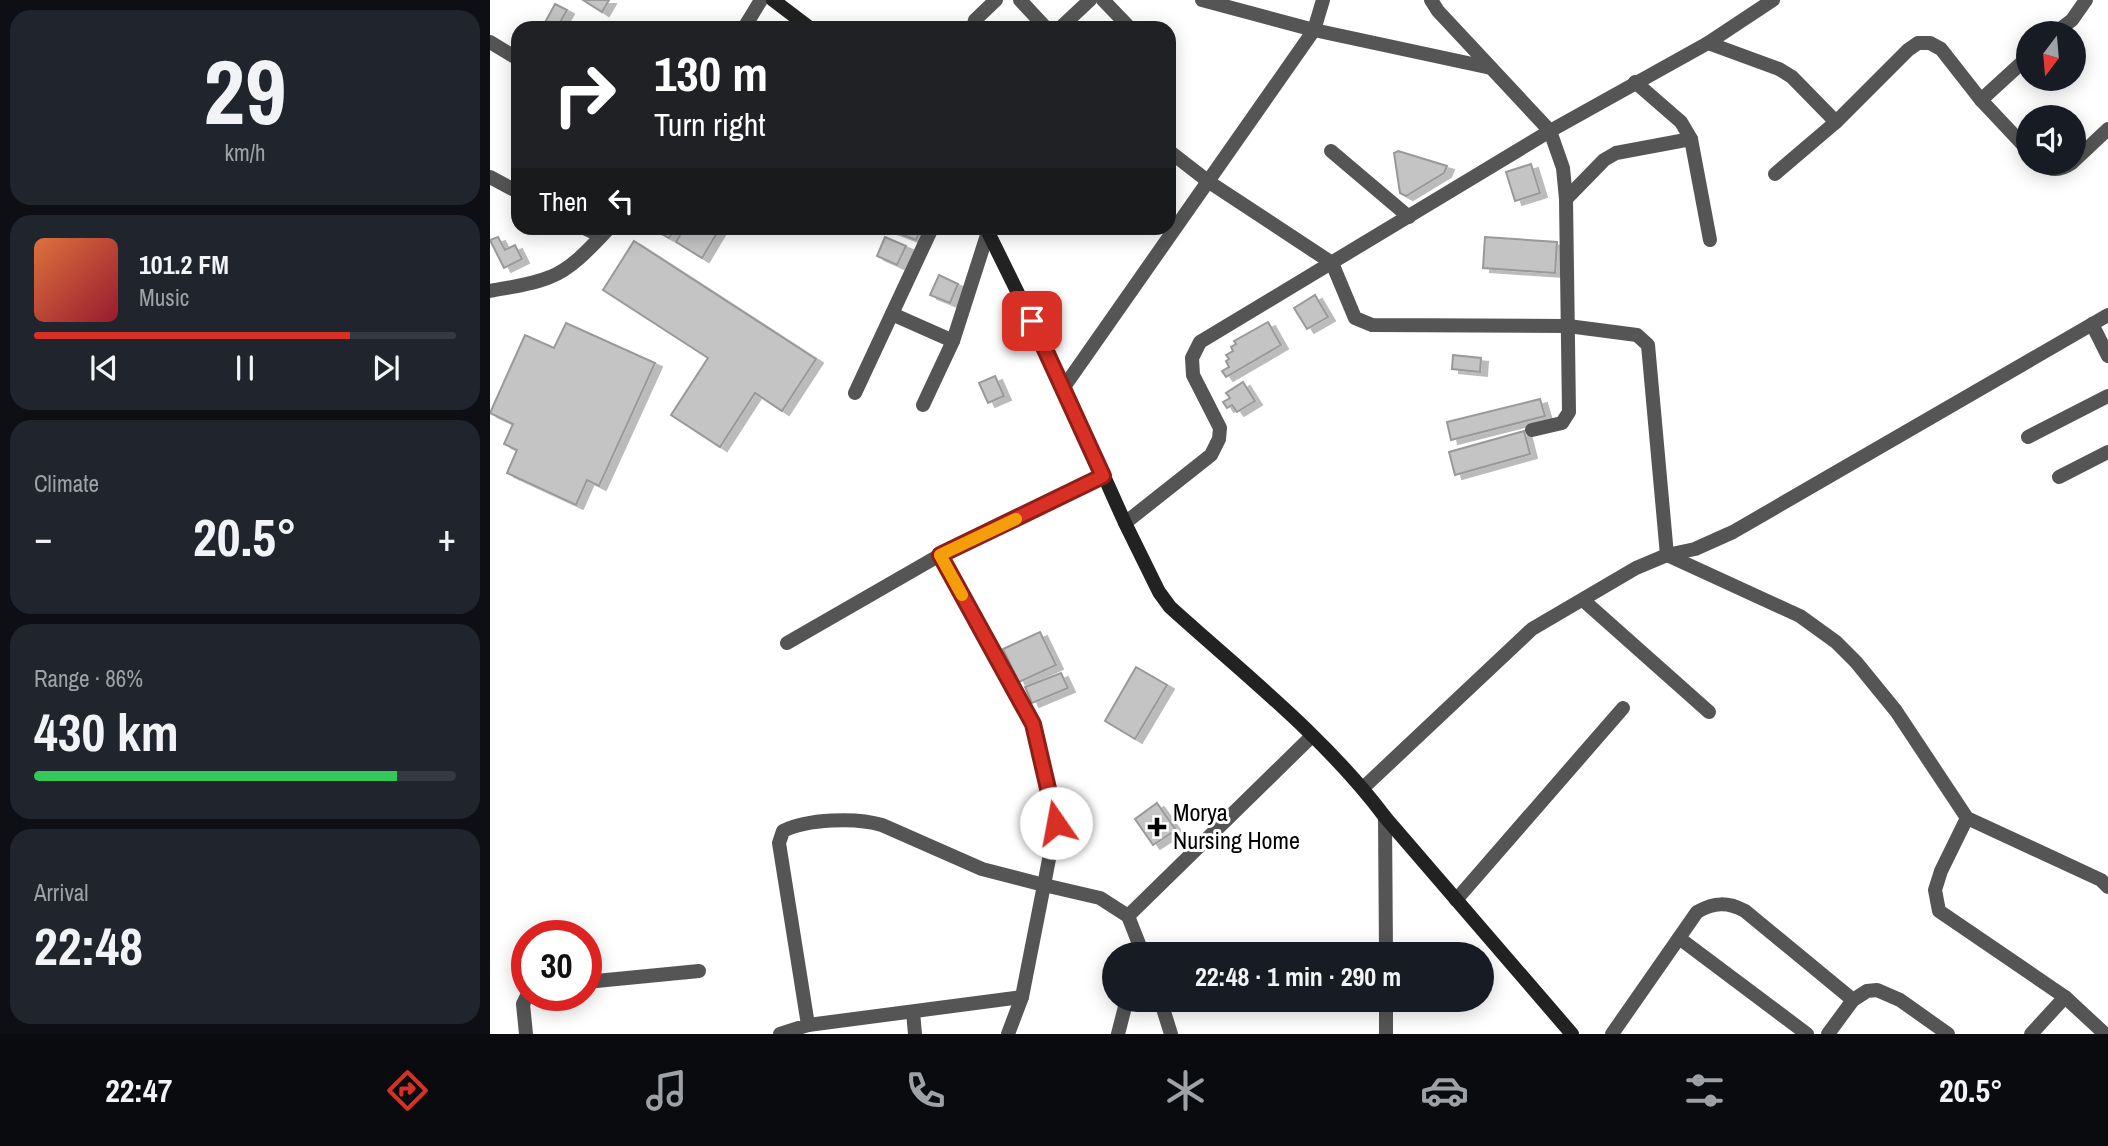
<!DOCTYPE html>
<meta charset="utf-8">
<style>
:root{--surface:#171b24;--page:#20242c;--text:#f1f3f6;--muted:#9ea1a6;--line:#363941;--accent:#d93025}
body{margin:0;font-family:"Archivo Narrow",sans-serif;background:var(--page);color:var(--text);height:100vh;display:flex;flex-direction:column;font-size:26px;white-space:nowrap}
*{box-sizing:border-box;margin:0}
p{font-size:23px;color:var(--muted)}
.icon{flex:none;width:38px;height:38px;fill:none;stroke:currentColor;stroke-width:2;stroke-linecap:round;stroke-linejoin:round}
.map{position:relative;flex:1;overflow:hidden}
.details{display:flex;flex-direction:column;gap:10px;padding:10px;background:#0d0f14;width:490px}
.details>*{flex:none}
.guide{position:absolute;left:21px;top:21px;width:665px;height:214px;border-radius:21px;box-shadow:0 4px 18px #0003;background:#202124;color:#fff;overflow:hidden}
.needle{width:46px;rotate:196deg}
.buttons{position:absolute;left:1526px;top:21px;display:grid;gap:14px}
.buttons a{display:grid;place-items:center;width:70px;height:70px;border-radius:50%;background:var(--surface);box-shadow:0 4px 18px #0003;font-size:35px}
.speed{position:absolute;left:21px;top:920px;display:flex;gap:14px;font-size:35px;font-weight:700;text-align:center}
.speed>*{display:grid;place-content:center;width:91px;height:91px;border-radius:50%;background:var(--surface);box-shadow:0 4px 18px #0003;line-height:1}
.speed .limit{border:10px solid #d22;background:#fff;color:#111}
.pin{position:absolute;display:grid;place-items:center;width:60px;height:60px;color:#fff;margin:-30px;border-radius:14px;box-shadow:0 4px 10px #0006}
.me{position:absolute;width:77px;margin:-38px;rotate:348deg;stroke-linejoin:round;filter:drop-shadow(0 0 5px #0008)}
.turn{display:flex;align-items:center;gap:24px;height:147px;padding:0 28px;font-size:32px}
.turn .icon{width:91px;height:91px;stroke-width:2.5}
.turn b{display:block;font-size:49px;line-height:60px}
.then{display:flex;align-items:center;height:66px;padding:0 28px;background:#0003;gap:14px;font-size:26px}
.big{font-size:52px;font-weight:800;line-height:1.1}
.details .tile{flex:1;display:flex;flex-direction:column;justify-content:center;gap:10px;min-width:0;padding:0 24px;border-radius:21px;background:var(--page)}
.details .dial{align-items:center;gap:0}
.dial b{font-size:91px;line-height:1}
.song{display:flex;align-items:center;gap:21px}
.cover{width:84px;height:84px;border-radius:10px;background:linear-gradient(135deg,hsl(20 70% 55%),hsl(350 70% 35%))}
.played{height:7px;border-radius:4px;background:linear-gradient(90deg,var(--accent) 75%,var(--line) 75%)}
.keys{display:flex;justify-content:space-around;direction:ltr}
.heat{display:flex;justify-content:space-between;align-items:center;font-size:38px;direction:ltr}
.charge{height:10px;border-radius:5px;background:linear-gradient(90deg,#34c759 86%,var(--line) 0)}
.trip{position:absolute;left:612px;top:942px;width:392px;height:70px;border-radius:35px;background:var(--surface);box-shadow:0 4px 18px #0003;font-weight:800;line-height:70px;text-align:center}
.tabs{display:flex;height:112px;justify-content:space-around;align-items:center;background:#090b0e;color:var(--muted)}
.tabs .icon{width:49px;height:49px}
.tabs .selected{color:var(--accent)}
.tabs b{font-size:32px;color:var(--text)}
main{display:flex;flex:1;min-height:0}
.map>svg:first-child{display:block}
</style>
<main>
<section class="details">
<div class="tile dial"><b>29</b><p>km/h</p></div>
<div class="tile">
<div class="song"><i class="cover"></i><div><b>101.2 FM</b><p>Music</p></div></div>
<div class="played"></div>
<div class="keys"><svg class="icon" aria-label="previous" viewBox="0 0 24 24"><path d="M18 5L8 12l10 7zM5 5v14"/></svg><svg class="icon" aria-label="pause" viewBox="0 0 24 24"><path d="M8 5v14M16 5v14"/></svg><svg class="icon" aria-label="next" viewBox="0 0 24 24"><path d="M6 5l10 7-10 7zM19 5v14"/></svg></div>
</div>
<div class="tile"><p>Climate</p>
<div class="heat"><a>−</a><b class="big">20.5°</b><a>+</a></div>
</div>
<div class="tile"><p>Range · 86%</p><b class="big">430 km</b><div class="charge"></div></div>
<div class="tile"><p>Arrival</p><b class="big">22:48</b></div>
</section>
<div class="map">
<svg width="1618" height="1034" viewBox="0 0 1618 1034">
<defs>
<filter id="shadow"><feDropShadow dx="7" dy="4" stdDeviation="0" flood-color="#0004"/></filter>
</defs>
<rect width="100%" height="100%" fill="#fff"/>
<g fill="#c4c4c4" stroke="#999" stroke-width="2" filter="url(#shadow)">
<polygon points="93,0 119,0 112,12"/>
<polygon points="65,4 77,10 67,28 52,28"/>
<polygon points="908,151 957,166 954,173 916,196 910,193 904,153"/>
<polygon points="1041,164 1050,193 1025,201 1016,172"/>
<polygon points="161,228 186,228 179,238"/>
<polygon points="194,228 230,228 212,258 186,242"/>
<polygon points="401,228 431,228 426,240 400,230"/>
<polygon points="8,237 15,250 25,245 32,259 14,268 0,240"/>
<polygon points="395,237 416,246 407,265 387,256"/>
<polygon points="995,237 1067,242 1065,273 993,268"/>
<polygon points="144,241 326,359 292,411 265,393 230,447 181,415 218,358 113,290"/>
<polygon points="449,275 468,284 460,303 440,295"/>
<polygon points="825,295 838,317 817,329 804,308"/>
<polygon points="778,322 791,345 736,377 732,371 739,367 736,361 739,359 736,355 743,351 741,347 746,344 744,341"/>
<polygon points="76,323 165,363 109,486 97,480 86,505 17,473 27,450 14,444 23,424 0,413 35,335 64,348"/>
<polygon points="963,355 991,358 990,372 962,369"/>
<polygon points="505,376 514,396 498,403 489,383"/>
<polygon points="753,382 765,401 747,412 742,405 737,408 733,402 740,398 736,393"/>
<polygon points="1050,399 1055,416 961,440 957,422"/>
<polygon points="1034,431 1040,454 965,475 959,452"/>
<polygon points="550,632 566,665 529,682 513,649"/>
<polygon points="646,667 677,685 645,739 615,721"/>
<polygon points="571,673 578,688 542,703 535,687"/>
<polygon points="667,803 686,830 663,845 645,819"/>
<polygon points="903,999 928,999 929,1007 904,1007"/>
</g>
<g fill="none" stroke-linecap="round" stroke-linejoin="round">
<g stroke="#555" stroke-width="14">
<polyline points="530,0 556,28"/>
<polyline points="613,0 640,28"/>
<polyline points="712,0 824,30 1001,68"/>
<polyline points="941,0 948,11 1060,131 1073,168 1076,199 1079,412 1072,423 1042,430"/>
<polyline points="254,28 271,0"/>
<polyline points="483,28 485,20 506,0"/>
<polyline points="570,28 600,0"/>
<polyline points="1565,33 1582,20 1596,0"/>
<polyline points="0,42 28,59"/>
<polyline points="1218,43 1289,69 1302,77 1346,122"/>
<polyline points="1145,82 1191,122 1201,139 1220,240"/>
<polyline points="1491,100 1538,57"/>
<polyline points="679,151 719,182 842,263 865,318 882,325 1078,326 1147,335 1158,345 1177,555 1310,616 1346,642 1366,662 1406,711 1477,818 1611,880 1618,887"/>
<polyline points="841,151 919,217"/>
<polyline points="1584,161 1618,129"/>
<path d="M 1550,163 C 1561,171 1570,171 1582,163"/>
<polyline points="1285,174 1346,122 1418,50 1428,43 1440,43 1451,49 1491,100 1538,150"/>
<polyline points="0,177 28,192"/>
<polyline points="1076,199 1114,160 1126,153 1201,139"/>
<polyline points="94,228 111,236"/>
<path d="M 0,291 C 20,287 41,285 60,277 C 82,269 103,245 119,228"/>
<polyline points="402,314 463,341"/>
<polyline points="1602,324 1618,356"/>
<polyline points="574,387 824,30 833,0"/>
<polyline points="365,393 442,228"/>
<polyline points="433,405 463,341 498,232 502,228"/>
<polyline points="1538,437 1618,396"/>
<polyline points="1569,477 1618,452"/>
<polyline points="635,523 721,455 729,439 730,428 703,375 702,358 710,342 1060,131 1218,43 1283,0"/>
<polyline points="1093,600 1219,712"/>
<polyline points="297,643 450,555 613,476"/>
<polyline points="873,788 1042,629 1146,568 1177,555 1205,549 1243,532 1618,315"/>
<polyline points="895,817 896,954"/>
<polyline points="1477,818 1451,871 1445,890 1449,911 1575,997 1615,1034"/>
<polyline points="966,900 1133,708"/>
<polyline points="638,916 822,736"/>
<polyline points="1189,938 1317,1034"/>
<polyline points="96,982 209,971"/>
<polyline points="670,999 681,1034"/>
<polyline points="896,999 896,1034"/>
<polyline points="423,1012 425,1034"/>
<polyline points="318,1025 532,997"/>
<polyline points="36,1034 33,1004 37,996"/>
<path d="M 290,1034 L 318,1025 L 289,843 L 293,831 C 317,819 366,817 392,825 L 492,869 L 554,885 L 566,823 L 543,724 L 450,555"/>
<polyline points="518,1034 532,997 554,885 610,898 638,916 653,954"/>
<polyline points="628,1034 637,999"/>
<path d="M 1122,1034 L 1207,912 C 1224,902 1238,902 1255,911 L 1363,1000"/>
<polyline points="1338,1034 1363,1000 1377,991 1387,990 1410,1000 1458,1034"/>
<polyline points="1541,1034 1575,997"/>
</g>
<g stroke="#222" stroke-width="14">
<polyline points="283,0 320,28"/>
<path d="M 496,228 L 574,387 L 635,523 L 669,592 L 680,607 C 754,674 835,737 895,817 L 1082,1034"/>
</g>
</g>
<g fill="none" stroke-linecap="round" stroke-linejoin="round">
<g stroke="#8d1f18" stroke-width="18">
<polyline id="route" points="542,321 613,476 450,555 543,724 566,823"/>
</g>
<use href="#route" stroke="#d93025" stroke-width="12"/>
<polyline stroke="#f59e0b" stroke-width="12" points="472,595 450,555 526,519"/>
</g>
<path fill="#000" stroke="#fff" stroke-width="2.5" d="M663.5 816.5h7v7h7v7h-7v7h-7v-7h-7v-7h7z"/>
<g text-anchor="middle" stroke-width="6" stroke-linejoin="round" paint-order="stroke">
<g font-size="24" fill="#000" stroke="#fff" text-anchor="start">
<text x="683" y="821">Morya<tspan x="683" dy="28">Nursing Home</tspan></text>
</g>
</g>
</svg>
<div class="buttons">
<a><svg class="needle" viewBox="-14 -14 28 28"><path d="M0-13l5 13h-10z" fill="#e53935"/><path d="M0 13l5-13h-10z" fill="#9ea1a6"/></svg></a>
<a><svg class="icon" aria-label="sound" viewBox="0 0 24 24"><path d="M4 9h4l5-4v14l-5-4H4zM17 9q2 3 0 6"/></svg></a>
</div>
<div class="speed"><div class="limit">30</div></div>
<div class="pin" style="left:542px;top:321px;background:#d93025"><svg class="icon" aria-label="arrive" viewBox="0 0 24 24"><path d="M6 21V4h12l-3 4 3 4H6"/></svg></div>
<svg class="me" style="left:566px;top:823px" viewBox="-20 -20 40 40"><circle r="19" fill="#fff"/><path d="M0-13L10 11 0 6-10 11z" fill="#d93025"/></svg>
<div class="trip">22:48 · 1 min · 290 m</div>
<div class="guide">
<div class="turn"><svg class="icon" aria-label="right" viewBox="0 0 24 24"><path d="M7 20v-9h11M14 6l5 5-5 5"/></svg><div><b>130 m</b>Turn right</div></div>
<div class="then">Then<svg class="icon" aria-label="left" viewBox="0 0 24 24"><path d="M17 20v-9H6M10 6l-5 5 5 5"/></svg></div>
</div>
</div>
</main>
<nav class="tabs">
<b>22:47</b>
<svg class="icon selected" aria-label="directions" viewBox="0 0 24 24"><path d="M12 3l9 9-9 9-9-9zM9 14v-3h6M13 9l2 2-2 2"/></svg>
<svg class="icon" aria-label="music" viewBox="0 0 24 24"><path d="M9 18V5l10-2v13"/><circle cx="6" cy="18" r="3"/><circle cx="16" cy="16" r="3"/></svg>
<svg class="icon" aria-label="phone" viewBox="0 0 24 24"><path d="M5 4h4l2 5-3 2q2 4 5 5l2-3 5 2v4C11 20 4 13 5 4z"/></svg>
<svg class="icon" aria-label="climate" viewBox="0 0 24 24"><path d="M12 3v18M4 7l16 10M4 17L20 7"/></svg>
<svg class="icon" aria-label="car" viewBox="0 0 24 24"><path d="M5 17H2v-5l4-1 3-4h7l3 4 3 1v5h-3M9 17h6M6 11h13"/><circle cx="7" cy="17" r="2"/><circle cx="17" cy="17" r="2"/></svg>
<svg class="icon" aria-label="filters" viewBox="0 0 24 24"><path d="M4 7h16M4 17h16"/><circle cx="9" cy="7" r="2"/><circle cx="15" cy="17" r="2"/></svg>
<b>20.5°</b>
</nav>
